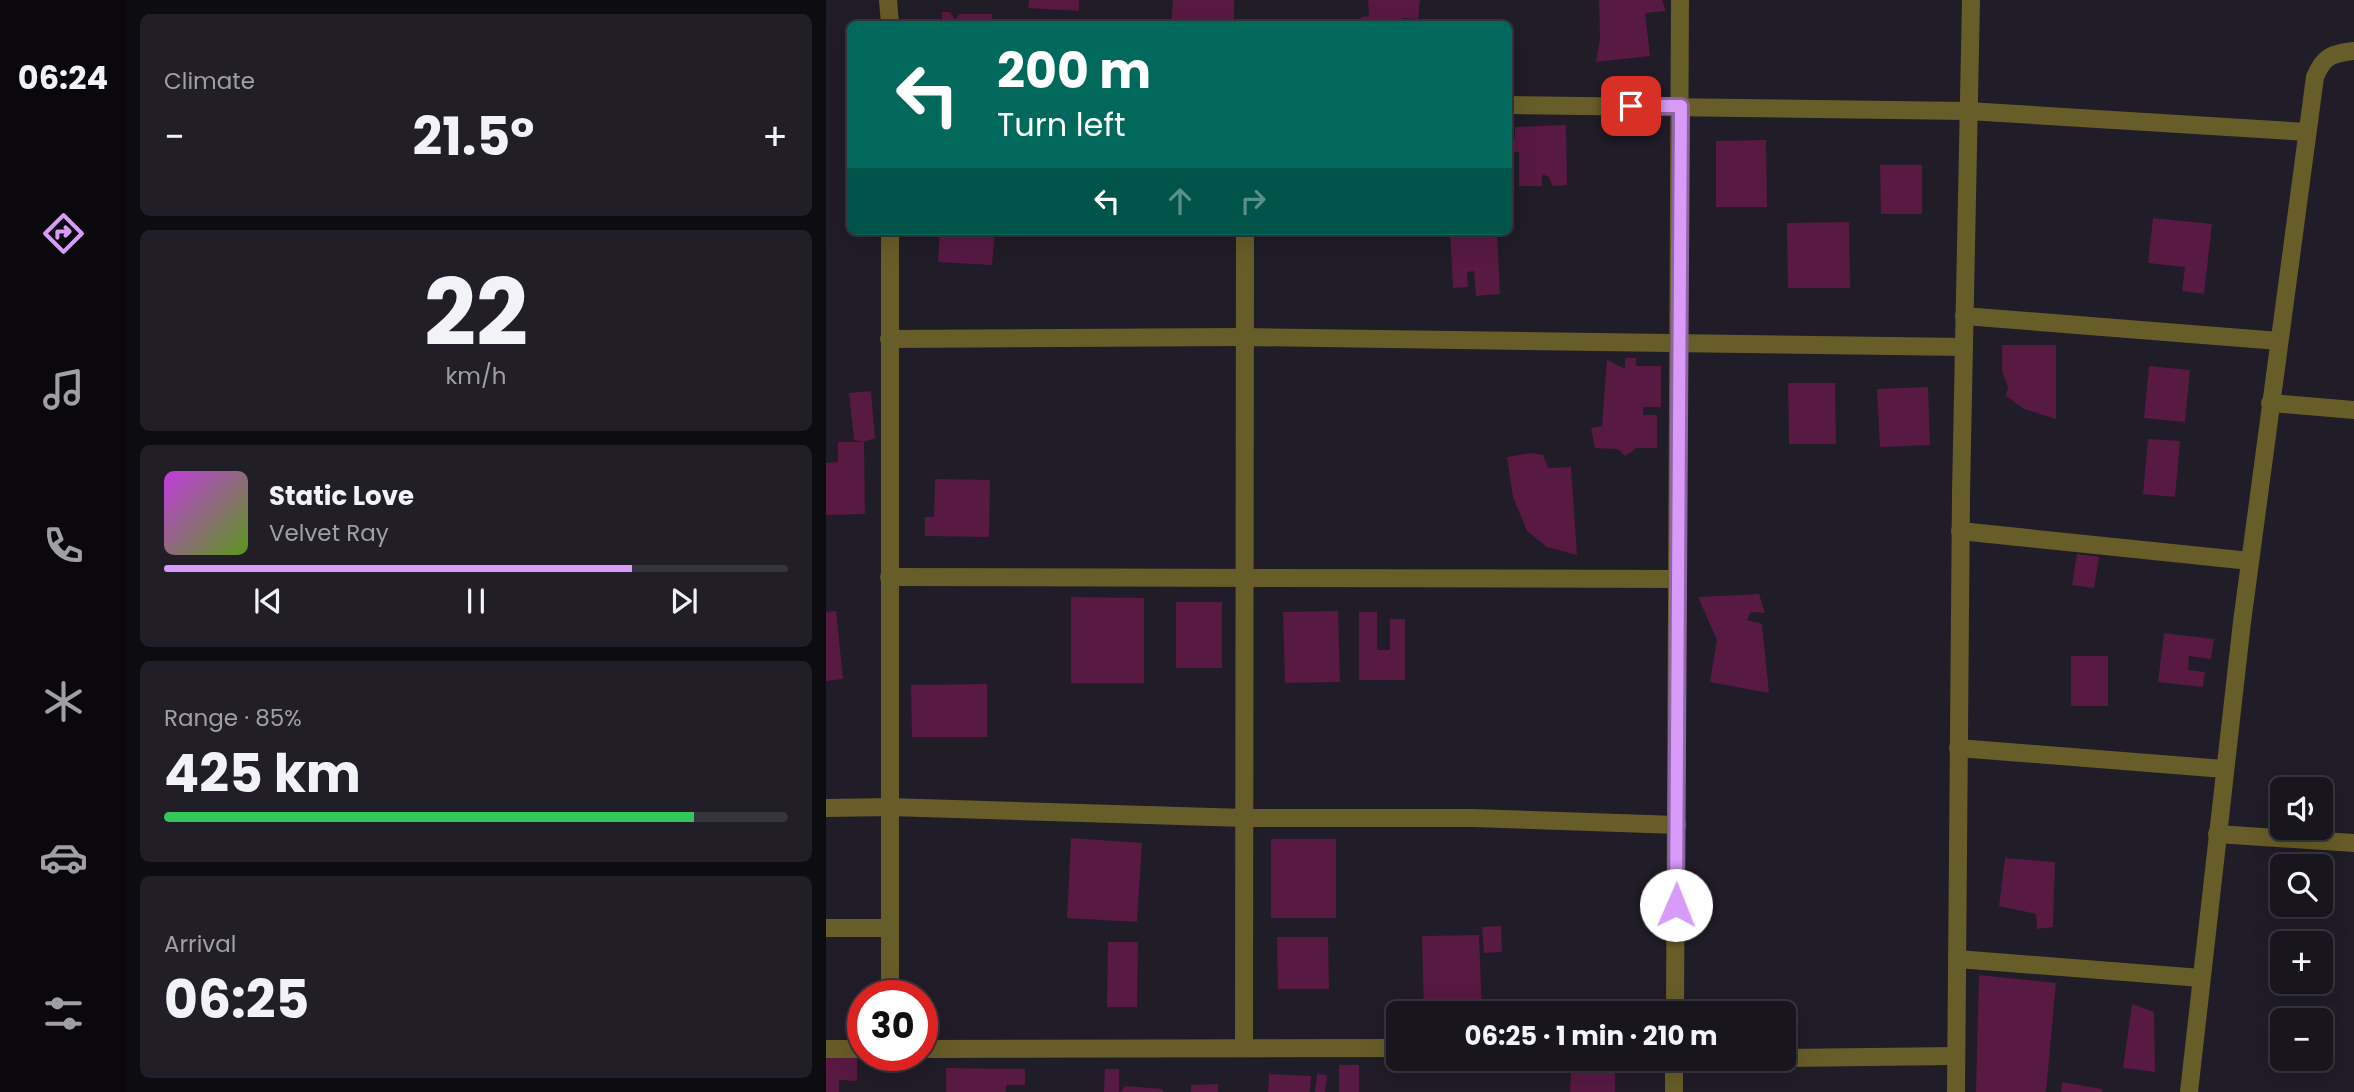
<!DOCTYPE html>
<meta charset="utf-8">
<style>
:root{--surface:#18151e;--page:#211e27;--text:#f1f3f6;--muted:#9f9fa4;--line:#36343c;--accent:#d89bf8}
body{margin:0;font-family:Poppins,sans-serif;background:var(--page);color:var(--text);height:100vh;display:flex;flex-direction:column;font-size:26px;white-space:nowrap}
*{box-sizing:border-box;margin:0}
p{font-size:23px;color:var(--muted)}
.icon{flex:none;width:38px;height:38px;fill:none;stroke:currentColor;stroke-width:2;stroke-linecap:round;stroke-linejoin:round}
.map{position:relative;flex:1;overflow:hidden}
.details{display:flex;flex-direction:column;gap:14px;padding:14px;background:#0d0c10;width:700px}
.details>*{flex:none}
.hud{position:absolute;left:21px;top:21px;width:665px;height:214px;border-radius:10px;box-shadow:0 7px 28px #0002,0 0 0 2px var(--line);background:#00695c;color:#fff;overflow:hidden}
.fabs{position:absolute;left:1444px;top:777px;display:grid;gap:14px}
.fabs a{display:grid;place-items:center;width:63px;height:63px;border-radius:10px;background:var(--surface);box-shadow:0 7px 28px #0002,0 0 0 2px var(--line);font-size:35px}
.speed{position:absolute;left:21px;top:980px;display:flex;gap:14px;font-size:35px;font-weight:700;text-align:center}
.speed>*{display:grid;place-content:center;width:91px;height:91px;border-radius:50%;background:var(--surface);box-shadow:0 7px 28px #0002,0 0 0 2px var(--line);line-height:1}
.speed .limit{border:10px solid #d22;background:#fff;color:#111}
.pin{position:absolute;display:grid;place-items:center;width:60px;height:60px;color:#fff;margin:-30px;border-radius:14px;box-shadow:0 4px 10px #0006}
.me{position:absolute;width:77px;margin:-38px;rotate:1deg;stroke-linejoin:round;filter:drop-shadow(0 0 5px #0008)}
.turn{display:flex;align-items:center;gap:24px;height:147px;padding:0 35px;font-size:32px}
.turn .icon{width:91px;height:91px;stroke-width:2.5}
.turn b{display:block;font-size:49px;line-height:60px}
.lanes{display:flex;align-items:center;height:66px;padding:0 35px;background:#0003;justify-content:center;gap:35px;direction:ltr}
.lanes .off{opacity:.35}
.big{font-size:52px;font-weight:700;line-height:1.1}
.details .tile{flex:1;display:flex;flex-direction:column;justify-content:center;gap:10px;min-width:0;padding:0 24px;border-radius:10px;background:var(--page)}
.details .dial{align-items:center;gap:0}
.dial b{font-size:91px;line-height:1}
.song{display:flex;align-items:center;gap:21px}
.cover{width:84px;height:84px;border-radius:10px;background:linear-gradient(135deg,hsl(290 70% 55%),hsl(90 70% 35%))}
.played{height:7px;border-radius:4px;background:linear-gradient(90deg,var(--accent) 75%,var(--line) 75%)}
.keys{display:flex;justify-content:space-around;direction:ltr}
.heat{display:flex;justify-content:space-between;align-items:center;font-size:38px;direction:ltr}
.charge{height:10px;border-radius:5px;background:linear-gradient(90deg,#34c759 85%,var(--line) 0)}
.trip{position:absolute;left:560px;top:1001px;width:410px;height:70px;border-radius:10px;background:var(--surface);box-shadow:0 7px 28px #0002,0 0 0 2px var(--line);font-weight:700;line-height:70px;text-align:center}
main{display:flex;flex:1;min-height:0}
.dock{display:flex;flex-direction:column;width:126px;justify-content:space-around;align-items:center;background:#0a080c;color:var(--muted)}
.dock .icon{width:49px;height:49px}
.dock .on{color:var(--accent)}
.dock b{font-size:32px;color:var(--text)}
.map>svg:first-child{display:block}
</style>
<main>
<nav class="dock">
<b>06:24</b>
<svg class="icon on" aria-label="directions" viewBox="0 0 24 24"><path d="M12 3l9 9-9 9-9-9zM9 14v-3h6M13 9l2 2-2 2"/></svg>
<svg class="icon" aria-label="music" viewBox="0 0 24 24"><path d="M9 18V5l10-2v13"/><circle cx="6" cy="18" r="3"/><circle cx="16" cy="16" r="3"/></svg>
<svg class="icon" aria-label="phone" viewBox="0 0 24 24"><path d="M5 4h4l2 5-3 2q2 4 5 5l2-3 5 2v4C11 20 4 13 5 4z"/></svg>
<svg class="icon" aria-label="climate" viewBox="0 0 24 24"><path d="M12 3v18M4 7l16 10M4 17L20 7"/></svg>
<svg class="icon" aria-label="car" viewBox="0 0 24 24"><path d="M5 17H2v-5l4-1 3-4h7l3 4 3 1v5h-3M9 17h6M6 11h13"/><circle cx="7" cy="17" r="2"/><circle cx="17" cy="17" r="2"/></svg>
<svg class="icon" aria-label="filters" viewBox="0 0 24 24"><path d="M4 7h16M4 17h16"/><circle cx="9" cy="7" r="2"/><circle cx="15" cy="17" r="2"/></svg>
</nav>
<section class="details">
<div class="tile"><p>Climate</p>
<div class="heat"><a>−</a><b class="big">21.5°</b><a>+</a></div>
</div>
<div class="tile dial"><b>22</b><p>km/h</p></div>
<div class="tile">
<div class="song"><i class="cover"></i><div><b>Static Love</b><p>Velvet Ray</p></div></div>
<div class="played"></div>
<div class="keys"><svg class="icon" aria-label="previous" viewBox="0 0 24 24"><path d="M18 5L8 12l10 7zM5 5v14"/></svg><svg class="icon" aria-label="pause" viewBox="0 0 24 24"><path d="M8 5v14M16 5v14"/></svg><svg class="icon" aria-label="next" viewBox="0 0 24 24"><path d="M6 5l10 7-10 7zM19 5v14"/></svg></div>
</div>
<div class="tile"><p>Range · 85%</p><b class="big">425 km</b><div class="charge"></div></div>
<div class="tile"><p>Arrival</p><b class="big">06:25</b></div>
</section>
<div class="map">
<svg width="1528" height="1092" viewBox="0 0 1528 1092">
<rect width="100%" height="100%" fill="#201c28"/>
<g fill="#581943">
<polygon points="203,0 253,0 253,11 202,8"/>
<polygon points="347,0 408,0 408,24 345,24"/>
<polygon points="542,0 594,0 592,19 577,18 573,24 535,24 535,17 543,16"/>
<polygon points="773,0 836,0 840,11 819,13 824,56 770,62 774,39"/>
<polygon points="116,12 124,12 129,20 133,14 166,14 166,24 116,24"/>
<polygon points="740,125 741,185 726,186 723,177 716,174 716,186 693,186 693,152 683,152 683,142 689,139 689,127"/>
<polygon points="940,140 941,207 890,207 890,141"/>
<polygon points="1054,165 1096,165 1096,214 1055,214"/>
<polygon points="1327,218 1386,224 1378,294 1356,291 1359,267 1322,263"/>
<polygon points="1023,222 1024,288 962,288 961,223"/>
<polygon points="114,231 169,231 166,265 112,262"/>
<polygon points="624,231 671,231 674,294 650,296 648,271 641,272 642,287 627,288"/>
<polygon points="1176,345 1230,345 1230,419 1198,409 1180,396 1182,387 1176,371"/>
<polygon points="799,358 810,358 810,366 835,366 835,407 817,407 817,415 831,415 831,448 811,448 799,456 792,449 769,448 765,428 776,426 781,360 799,369"/>
<polygon points="1323,366 1364,370 1359,422 1318,418"/>
<polygon points="962,383 1009,383 1010,444 963,444"/>
<polygon points="1102,387 1104,445 1054,447 1051,389"/>
<polygon points="45,391 49,438 38,442 28,440 23,393"/>
<polygon points="1322,439 1354,441 1349,497 1317,494"/>
<polygon points="12,442 38,442 39,514 0,515 0,463 12,462"/>
<polygon points="705,453 717,455 722,468 745,467 751,555 721,547 701,531 687,497 681,457"/>
<polygon points="109,479 164,480 163,537 99,536 99,517 108,517"/>
<polygon points="1251,554 1273,557 1268,588 1246,585"/>
<polygon points="933,594 939,613 925,612 921,620 936,624 943,693 884,682 891,640 872,597"/>
<polygon points="245,597 318,598 318,683 245,683"/>
<rect x="350" y="602" width="46" height="66"/>
<polygon points="10,611 17,679 0,681 0,612"/>
<polygon points="512,611 514,682 459,683 457,612"/>
<polygon points="533,612 551,612 551,650 564,650 564,619 579,619 579,680 533,680"/>
<polygon points="1338,633 1388,639 1385,659 1363,656 1362,670 1379,672 1377,687 1332,682"/>
<rect x="1245" y="656" width="37" height="50"/>
<polygon points="161,684 161,737 86,737 85,685"/>
<polygon points="245,838 316,843 311,922 241,918"/>
<rect x="445" y="839" width="65" height="79"/>
<polygon points="1179,858 1229,862 1227,927 1211,929 1210,914 1173,906"/>
<polygon points="675,926 676,952 658,953 656,927"/>
<polygon points="653,935 656,1012 598,1013 596,936"/>
<polygon points="451,937 502,937 503,989 452,989"/>
<polygon points="282,942 312,942 311,1007 281,1007"/>
<polygon points="1153,975 1230,983 1220,1092 1150,1092"/>
<polygon points="1306,1004 1328,1012 1329,1072 1297,1068"/>
<polygon points="0,1053 31,1054 31,1081 13,1080 13,1092 0,1092"/>
<rect x="513" y="1065" width="20" height="27"/>
<polygon points="120,1068 199,1069 199,1085 180,1085 180,1092 120,1092"/>
<polygon points="279,1069 293,1069 293,1092 278,1092"/>
<polygon points="745,1071 789,1071 789,1092 744,1092"/>
<polygon points="443,1074 485,1076 484,1092 442,1092"/>
<polygon points="491,1074 501,1075 499,1092 489,1092"/>
<polygon points="1236,1082 1276,1089 1276,1092 1235,1092"/>
<polygon points="392,1084 392,1092 365,1092 365,1085"/>
<polygon points="299,1086 336,1089 337,1092 295,1092"/>
</g>
<g fill="none" stroke-linecap="round" stroke-linejoin="round">
<g stroke="#675d28" stroke-width="18">
<polyline points="62,0 64,24"/>
<polyline points="682,105 1142,111 1481,132"/>
<polyline points="1138,316 1453,341"/>
<polyline points="63,339 417,337 1138,347"/>
<polyline points="1444,403 1528,410"/>
<polyline points="1134,531 1424,561"/>
<polyline points="63,577 851,579"/>
<polyline points="1132,748 1398,769"/>
<polyline points="0,808 64,807 419,818 646,818 851,825"/>
<polyline points="1391,834 1528,843"/>
<polyline points="0,928 64,928"/>
<polyline points="1131,959 1375,978"/>
<polyline points="64,996 64,231"/>
<polyline points="849,1013 854,0"/>
<polyline points="418,1047 419,231"/>
<polyline points="0,1049 37,1049"/>
<polyline points="96,1049 572,1048"/>
<polyline points="957,1058 1130,1056"/>
<polyline points="848,1092 848,1059"/>
<polyline points="1130,1092 1135,493 1145,0"/>
<path d="M 1363,1092 L 1416,622 L 1489,77 C 1498,55 1506,54 1528,51"/>
</g>
</g>
<g fill="none" stroke-linecap="round" stroke-linejoin="round">
<g stroke="#8c65a1" stroke-width="18">
<polyline id="route" points="805,106 855,106 850,905"/>
</g>
<use href="#route" stroke="#d89bf8" stroke-width="12"/>
</g>
</svg>
<div class="fabs">
<a><svg class="icon" aria-label="sound" viewBox="0 0 24 24"><path d="M4 9h4l5-4v14l-5-4H4zM17 9q2 3 0 6"/></svg></a>
<a><svg class="icon" aria-label="search" viewBox="0 0 24 24"><circle cx="10" cy="10" r="6"/><path d="M15 15l6 6"/></svg></a>
<a>+</a>
<a>−</a>
</div>
<div class="speed"><div class="limit">30</div></div>
<div class="pin" style="left:805px;top:106px;background:#d93025"><svg class="icon" aria-label="arrive" viewBox="0 0 24 24"><path d="M6 21V4h12l-3 4 3 4H6"/></svg></div>
<svg class="me" style="left:850px;top:905px" viewBox="-20 -20 40 40"><circle r="19" fill="#fff"/><path d="M0-13L10 11 0 6-10 11z" fill="#d89bf8"/></svg>
<div class="trip">06:25 · 1 min · 210 m</div>
<div class="hud">
<div class="turn"><svg class="icon" aria-label="left" viewBox="0 0 24 24"><path d="M17 20v-9H6M10 6l-5 5 5 5"/></svg><div><b>200 m</b>Turn left</div></div>
<div class="lanes"><svg class="icon" aria-label="left" viewBox="0 0 24 24"><path d="M17 20v-9H6M10 6l-5 5 5 5"/></svg><svg class="icon off" aria-label="ahead" viewBox="0 0 24 24"><path d="M12 20V5M6 11l6-6 6 6"/></svg><svg class="icon off" aria-label="right" viewBox="0 0 24 24"><path d="M7 20v-9h11M14 6l5 5-5 5"/></svg></div>
</div>
</div>
</main>
